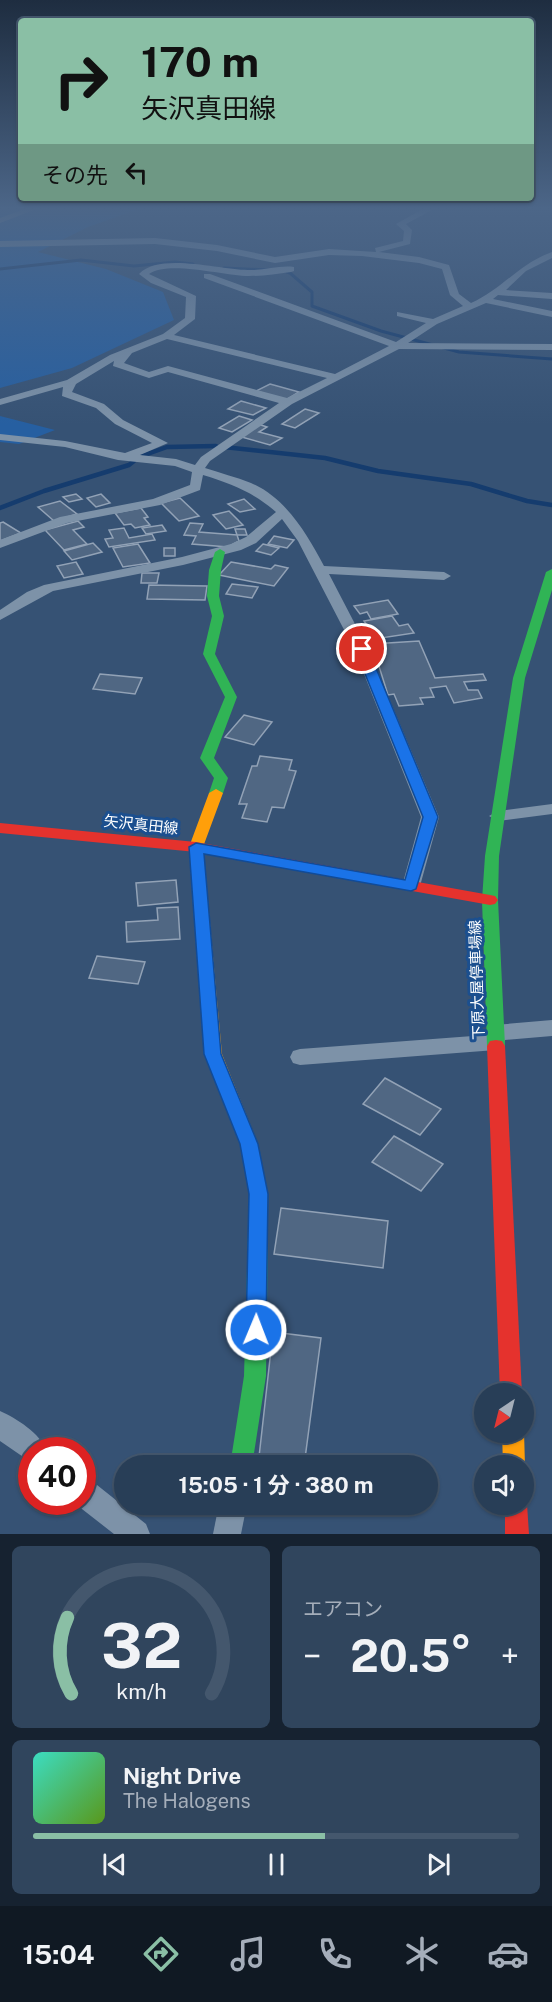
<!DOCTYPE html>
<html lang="ja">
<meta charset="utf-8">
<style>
:root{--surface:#283e57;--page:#30455d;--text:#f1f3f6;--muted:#a5aeba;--line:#44576d;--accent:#8abfa5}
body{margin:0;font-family:"Public Sans","Noto Sans JP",sans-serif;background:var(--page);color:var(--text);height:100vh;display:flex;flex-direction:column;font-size:22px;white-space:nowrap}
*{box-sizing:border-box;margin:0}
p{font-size:20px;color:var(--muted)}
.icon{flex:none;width:33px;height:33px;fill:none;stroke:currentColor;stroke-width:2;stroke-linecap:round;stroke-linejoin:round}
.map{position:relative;height:1534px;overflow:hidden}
.drawer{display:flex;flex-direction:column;gap:12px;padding:12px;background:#162230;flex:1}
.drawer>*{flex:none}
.guide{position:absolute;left:18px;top:18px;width:516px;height:183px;border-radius:6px;box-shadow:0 2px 4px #0004,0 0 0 2px var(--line);background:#8abfa5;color:#111;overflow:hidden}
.needle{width:39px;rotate:215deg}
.buttons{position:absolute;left:474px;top:1383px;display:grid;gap:12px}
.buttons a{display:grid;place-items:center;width:60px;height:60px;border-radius:50%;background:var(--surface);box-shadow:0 2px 4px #0004,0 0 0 2px var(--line);font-size:30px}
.speed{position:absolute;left:18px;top:1437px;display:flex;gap:12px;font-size:30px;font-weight:700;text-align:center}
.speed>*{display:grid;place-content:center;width:78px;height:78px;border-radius:50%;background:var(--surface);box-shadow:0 2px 4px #0004,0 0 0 2px var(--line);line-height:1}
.speed .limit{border:9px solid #d22;background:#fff;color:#111}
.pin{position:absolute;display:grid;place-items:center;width:51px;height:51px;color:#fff;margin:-26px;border:3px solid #fff;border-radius:50%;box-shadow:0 2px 6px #0007}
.me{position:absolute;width:66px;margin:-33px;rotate:1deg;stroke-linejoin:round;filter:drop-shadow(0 0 4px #0008)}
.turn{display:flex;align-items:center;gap:21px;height:126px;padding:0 24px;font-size:27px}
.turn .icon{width:78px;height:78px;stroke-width:2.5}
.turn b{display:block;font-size:42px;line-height:51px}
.then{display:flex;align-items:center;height:57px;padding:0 24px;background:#0003;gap:12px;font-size:22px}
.big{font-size:45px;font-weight:700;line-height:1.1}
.drawer .widget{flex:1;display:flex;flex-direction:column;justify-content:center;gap:9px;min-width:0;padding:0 21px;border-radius:9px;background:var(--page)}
.drawer .dial{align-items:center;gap:0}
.dial svg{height:156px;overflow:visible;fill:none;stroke:var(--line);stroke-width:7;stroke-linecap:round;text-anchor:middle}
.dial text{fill:var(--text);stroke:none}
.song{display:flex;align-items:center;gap:18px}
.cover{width:72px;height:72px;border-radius:9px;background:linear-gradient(135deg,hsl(170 70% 55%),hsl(90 70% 35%))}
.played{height:6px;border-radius:3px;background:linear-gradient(90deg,var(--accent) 60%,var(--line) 60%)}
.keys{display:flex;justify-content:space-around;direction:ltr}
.heat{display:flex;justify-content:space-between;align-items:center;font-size:33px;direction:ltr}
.drawer .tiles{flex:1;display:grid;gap:12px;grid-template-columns:1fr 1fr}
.widget:last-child{grid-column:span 2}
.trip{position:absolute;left:114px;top:1455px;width:324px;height:60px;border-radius:30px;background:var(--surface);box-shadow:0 2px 4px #0004,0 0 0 2px var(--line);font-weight:700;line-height:60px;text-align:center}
.tab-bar{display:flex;height:96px;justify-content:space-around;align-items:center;background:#101923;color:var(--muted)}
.tab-bar .icon{width:42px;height:42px}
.tab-bar .on{color:var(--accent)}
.tab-bar b{font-size:27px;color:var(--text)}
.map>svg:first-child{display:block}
</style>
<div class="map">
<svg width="552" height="1534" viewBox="0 0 552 1534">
<rect width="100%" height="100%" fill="#365274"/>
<g fill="#265fa1">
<polygon points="0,210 136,210 88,227 38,252 106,269 163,292 174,320 72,368 0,388"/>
<polygon points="0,416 55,430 19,444 0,442"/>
</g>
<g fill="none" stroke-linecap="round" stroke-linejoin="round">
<g stroke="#153c6e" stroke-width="3">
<polyline points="224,268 268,270"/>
<polyline points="0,269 81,260 134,266 175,262 193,264"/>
<polyline points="281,270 290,273 312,292 312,306 381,331 459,352 552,359"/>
</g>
<g stroke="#153c6e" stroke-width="4.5">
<polyline points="224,447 325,458 378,471 471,484 527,501 552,505"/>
<polyline points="139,457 167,447 216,446"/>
<polyline points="0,508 44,491 129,465 134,461"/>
</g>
</g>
<g fill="#506783" stroke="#92a2b6" stroke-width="1.5">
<polygon points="270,384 299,392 286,400 256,391"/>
<polygon points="241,401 266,408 253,415 228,409"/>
<polygon points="305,409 319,413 295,428 282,424"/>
<polygon points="239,416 252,420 232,432 219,428"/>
<polygon points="258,424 267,427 259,432 282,438 270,445 238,436"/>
<polygon points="76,494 82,499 69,502 63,497"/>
<polygon points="101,494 110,503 96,507 87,498"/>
<polygon points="180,498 199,516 179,521 161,503"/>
<polygon points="244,499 255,509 240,512 228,504"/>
<polygon points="60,501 77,514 54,521 38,507"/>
<polygon points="141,508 148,517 144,518 150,525 135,528 131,524 124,525 115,513"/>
<polygon points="229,511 243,525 226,529 213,515"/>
<polygon points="78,521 84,527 73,530 87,544 64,550 45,530"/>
<polygon points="3,522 21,533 0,541 0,523"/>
<polygon points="190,523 203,524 199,532 237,535 235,529 245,529 247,535 237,535 239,541 228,547 192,544 196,536 184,535"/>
<polygon points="162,525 166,531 146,534 142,528"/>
<polygon points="124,528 129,538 152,534 155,540 109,547 105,539 113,538 109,530"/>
<polygon points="274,536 294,540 287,548 268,544"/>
<polygon points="93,543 102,552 72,560 64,551"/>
<polygon points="138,544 150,563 123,567 113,548"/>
<polygon points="263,544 279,548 271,555 256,551"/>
<rect x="164" y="548" width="11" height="8"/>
<polygon points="76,562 83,574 64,578 57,566"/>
<polygon points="231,562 271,569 275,565 288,568 274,586 219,575"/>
<polygon points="142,573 159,573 157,583 141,583"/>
<polygon points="232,584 258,587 252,598 226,594"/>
<polygon points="149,585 207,586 205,600 147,599"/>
<polygon points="388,600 398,614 371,619 367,612 360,614 354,606"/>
<polygon points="392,616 399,626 408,624 414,633 381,638 373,626 368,627 364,621"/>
<polygon points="419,641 435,678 483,674 486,680 464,682 468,690 478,690 482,698 454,703 446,686 430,688 434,697 420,698 423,704 399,706 394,694 388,695 372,644"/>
<polygon points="100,674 142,678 135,694 93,689"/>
<polygon points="244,715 272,722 254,745 225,737"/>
<polygon points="260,756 292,760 289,770 296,771 284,808 272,807 267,822 242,818 247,804 239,804 252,766 257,766"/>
<polygon points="176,880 178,902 138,906 136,883"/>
<polygon points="178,907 180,939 127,942 126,922 158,920 157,908"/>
<polygon points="97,956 145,962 138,984 89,978"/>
<polygon points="385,1078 441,1109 420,1135 363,1104"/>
<polygon points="394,1136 443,1164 421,1191 372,1162"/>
<polygon points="281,1208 388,1221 383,1268 274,1254"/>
<polygon points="273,1332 321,1338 304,1466 258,1466"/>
</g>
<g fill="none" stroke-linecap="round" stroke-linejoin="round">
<g fill="#7d92a8" fill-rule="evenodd">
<polygon points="22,210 34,210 0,223 0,218"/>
<path d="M 421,210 L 432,210 L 406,224 L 412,230 L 410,244 L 379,252 L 419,257 L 449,265 L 459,294 L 471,303 C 501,290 520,263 552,252 L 552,258 L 526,271 L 506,290 L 552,293 L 552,299 L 498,295 L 493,299 L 552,311 L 552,317 L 486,303 L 437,324 L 408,343 L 552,344 L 552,350 L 399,349 L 292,404 L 210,461 L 205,468 C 220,473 236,477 251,483 C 286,498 307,534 324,566 L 444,572 L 451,576 L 444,580 L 329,574 L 368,649 L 439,817 L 420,886 L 417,890 L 405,890 L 402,886 L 421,817 L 354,649 L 298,541 L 282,519 L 256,543 L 241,550 L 183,565 L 53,591 L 0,620 L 0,610 L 27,592 L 44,585 L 182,557 L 231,544 L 246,537 L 276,512 C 253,492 232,484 203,475 L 200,490 L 160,505 L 67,523 L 0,548 L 0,540 L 60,517 L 153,499 L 190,485 L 192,472 L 175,466 L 118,460 L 65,447 L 0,440 L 0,434 L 65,441 L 125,453 L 152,443 L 115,424 L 96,408 L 62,396 L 63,387 L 0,405 L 0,399 L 67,380 L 110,355 L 163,334 L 185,318 L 186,297 L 151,283 L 139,274 C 160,252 219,270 248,270 C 263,271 279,265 294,267 L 294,271 L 291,272 C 277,274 263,276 249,276 C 224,276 169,260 149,274 L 196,296 L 195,319 L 174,335 L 335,374 L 389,346 L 204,278 L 204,274 L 210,274 L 396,342 L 426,323 L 397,316 L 397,312 L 433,319 L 463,306 L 450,295 L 442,269 L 419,263 L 362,256 L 329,255 L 275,263 L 217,251 L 155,244 L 0,247 L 0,241 L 155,238 L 217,245 L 275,257 L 329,249 L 376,252 L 375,248 L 403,241 L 404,231 L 396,224 ZM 167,339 L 327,378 L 287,398 L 168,366 L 149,372 L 124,363 L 132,353 ZM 114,361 L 113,366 L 149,378 L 168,372 L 279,403 L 201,457 L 195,465 L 176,459 L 140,455 L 168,443 L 123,420 L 104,404 L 72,392 L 76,384 Z"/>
<polygon points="552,804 552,814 498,821 489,816 498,811"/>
<polygon points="552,1020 552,1036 505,1040 503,1048 496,1050 300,1065 293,1063 290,1057 293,1051 300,1049 486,1035 488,1028 495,1025"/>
<path d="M 0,1411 C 16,1418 41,1434 46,1450 L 32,1450 L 32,1463 L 0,1441 Z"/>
<polygon points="82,1477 92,1481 146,1524 150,1534 114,1534 73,1502 82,1502"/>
<polygon points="219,1504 247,1504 241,1534 213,1534"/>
</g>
<g fill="#30b455" fill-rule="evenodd">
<polygon points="220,549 225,552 221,570 219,596 224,616 215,654 237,697 214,758 228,778 223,793 216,797 209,793 214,778 200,758 225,697 203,654 212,616 207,596 209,570 215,552"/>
<polygon points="552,569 552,590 525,678 499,856 498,900 505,1046 502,1051 496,1052 490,1051 487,1046 482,900 485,856 513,678 546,572"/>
<polygon points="258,1226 265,1228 268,1234 266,1376 252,1466 230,1466 244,1376 248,1234 251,1228"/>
</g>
<g fill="#ff9f0a" fill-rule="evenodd">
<polygon points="216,789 223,793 203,847 222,1054 258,1144 268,1194 268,1234 265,1240 258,1242 251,1240 248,1234 250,1194 240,1144 204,1054 189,847 209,793"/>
<polygon points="524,1431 525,1466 524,1470 524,1466 503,1466 502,1432"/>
</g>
<g fill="#e5322d" fill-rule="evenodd">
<polygon points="0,823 196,842 490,895 495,896 498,900 495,904 490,905 196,852 0,833"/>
<polygon points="496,1040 502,1041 505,1046 522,1394 500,1394 487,1046 490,1041"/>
<polygon points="524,1496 527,1504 529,1534 505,1534 505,1504 524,1504"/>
</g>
</g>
<linearGradient id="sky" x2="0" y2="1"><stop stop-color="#1e2d40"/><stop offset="0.49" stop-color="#4c6688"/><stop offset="1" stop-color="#4c6688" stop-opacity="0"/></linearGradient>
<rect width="552" height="425" fill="url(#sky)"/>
<polygon fill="#1a73e8" stroke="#114b97" stroke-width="1.5" points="362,645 368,649 438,817 416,889 411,891 204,854 221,1054 258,1144 268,1194 266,1330 263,1337 256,1340 249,1337 246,1330 249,1194 240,1144 204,1054 189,847 196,843 405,880 423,817 355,649"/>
<g text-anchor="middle" stroke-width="6" stroke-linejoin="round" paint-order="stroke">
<g font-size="15" fill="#fff" stroke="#1b4f8f">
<text transform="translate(141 825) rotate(6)" y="5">矢沢真田線</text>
<text transform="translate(477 980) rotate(-92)" y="5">下原大屋停車場線</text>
</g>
</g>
</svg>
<div class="buttons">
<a><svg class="needle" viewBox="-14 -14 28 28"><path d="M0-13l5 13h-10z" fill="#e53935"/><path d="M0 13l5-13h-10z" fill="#a5aeba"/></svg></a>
<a><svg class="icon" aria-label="sound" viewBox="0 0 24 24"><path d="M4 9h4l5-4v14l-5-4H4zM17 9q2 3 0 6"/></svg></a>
</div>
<div class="speed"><div class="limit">40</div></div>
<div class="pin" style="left:362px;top:649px;background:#d93025"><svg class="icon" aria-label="arrive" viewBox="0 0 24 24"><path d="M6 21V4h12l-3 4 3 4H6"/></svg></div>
<svg class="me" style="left:256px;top:1330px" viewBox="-20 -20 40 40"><circle r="17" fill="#1a73e8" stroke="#fff" stroke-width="3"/><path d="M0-11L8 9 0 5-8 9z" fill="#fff"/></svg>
<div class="trip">15:05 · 1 分 · 380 m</div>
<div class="guide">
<div class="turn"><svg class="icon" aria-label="right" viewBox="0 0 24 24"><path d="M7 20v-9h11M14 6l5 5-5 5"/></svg><div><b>170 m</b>矢沢真田線</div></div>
<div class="then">その先<svg class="icon" aria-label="left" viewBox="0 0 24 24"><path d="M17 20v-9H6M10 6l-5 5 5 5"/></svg></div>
</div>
</div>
<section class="drawer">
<div class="tiles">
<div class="widget dial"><svg viewBox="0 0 100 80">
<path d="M14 69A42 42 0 1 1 86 69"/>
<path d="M14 69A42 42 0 0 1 12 30" stroke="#8abfa5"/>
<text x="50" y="56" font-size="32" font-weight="700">32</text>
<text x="50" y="72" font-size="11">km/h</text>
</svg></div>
<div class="widget"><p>エアコン</p>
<div class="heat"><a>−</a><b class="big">20.5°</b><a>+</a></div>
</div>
<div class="widget">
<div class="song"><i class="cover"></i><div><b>Night Drive</b><p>The Halogens</p></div></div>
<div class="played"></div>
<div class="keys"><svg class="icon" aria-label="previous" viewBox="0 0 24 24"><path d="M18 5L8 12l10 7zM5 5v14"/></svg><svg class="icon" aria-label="pause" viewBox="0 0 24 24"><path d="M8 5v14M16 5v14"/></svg><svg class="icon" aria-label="next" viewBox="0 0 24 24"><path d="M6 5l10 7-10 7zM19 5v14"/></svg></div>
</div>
</div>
</section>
<nav class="tab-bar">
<b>15:04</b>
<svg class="icon on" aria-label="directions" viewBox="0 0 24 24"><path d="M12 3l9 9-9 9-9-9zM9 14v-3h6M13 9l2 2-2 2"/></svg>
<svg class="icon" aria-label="music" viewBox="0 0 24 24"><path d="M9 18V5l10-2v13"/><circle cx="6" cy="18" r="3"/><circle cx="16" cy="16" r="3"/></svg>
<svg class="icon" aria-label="phone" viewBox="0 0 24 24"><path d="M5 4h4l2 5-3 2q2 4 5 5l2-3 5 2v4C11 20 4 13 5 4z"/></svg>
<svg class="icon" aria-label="climate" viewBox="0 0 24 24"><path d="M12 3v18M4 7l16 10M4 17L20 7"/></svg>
<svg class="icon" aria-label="car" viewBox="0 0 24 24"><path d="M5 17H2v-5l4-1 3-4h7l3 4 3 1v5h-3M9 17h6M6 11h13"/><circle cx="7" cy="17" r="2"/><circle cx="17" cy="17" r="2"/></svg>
</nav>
